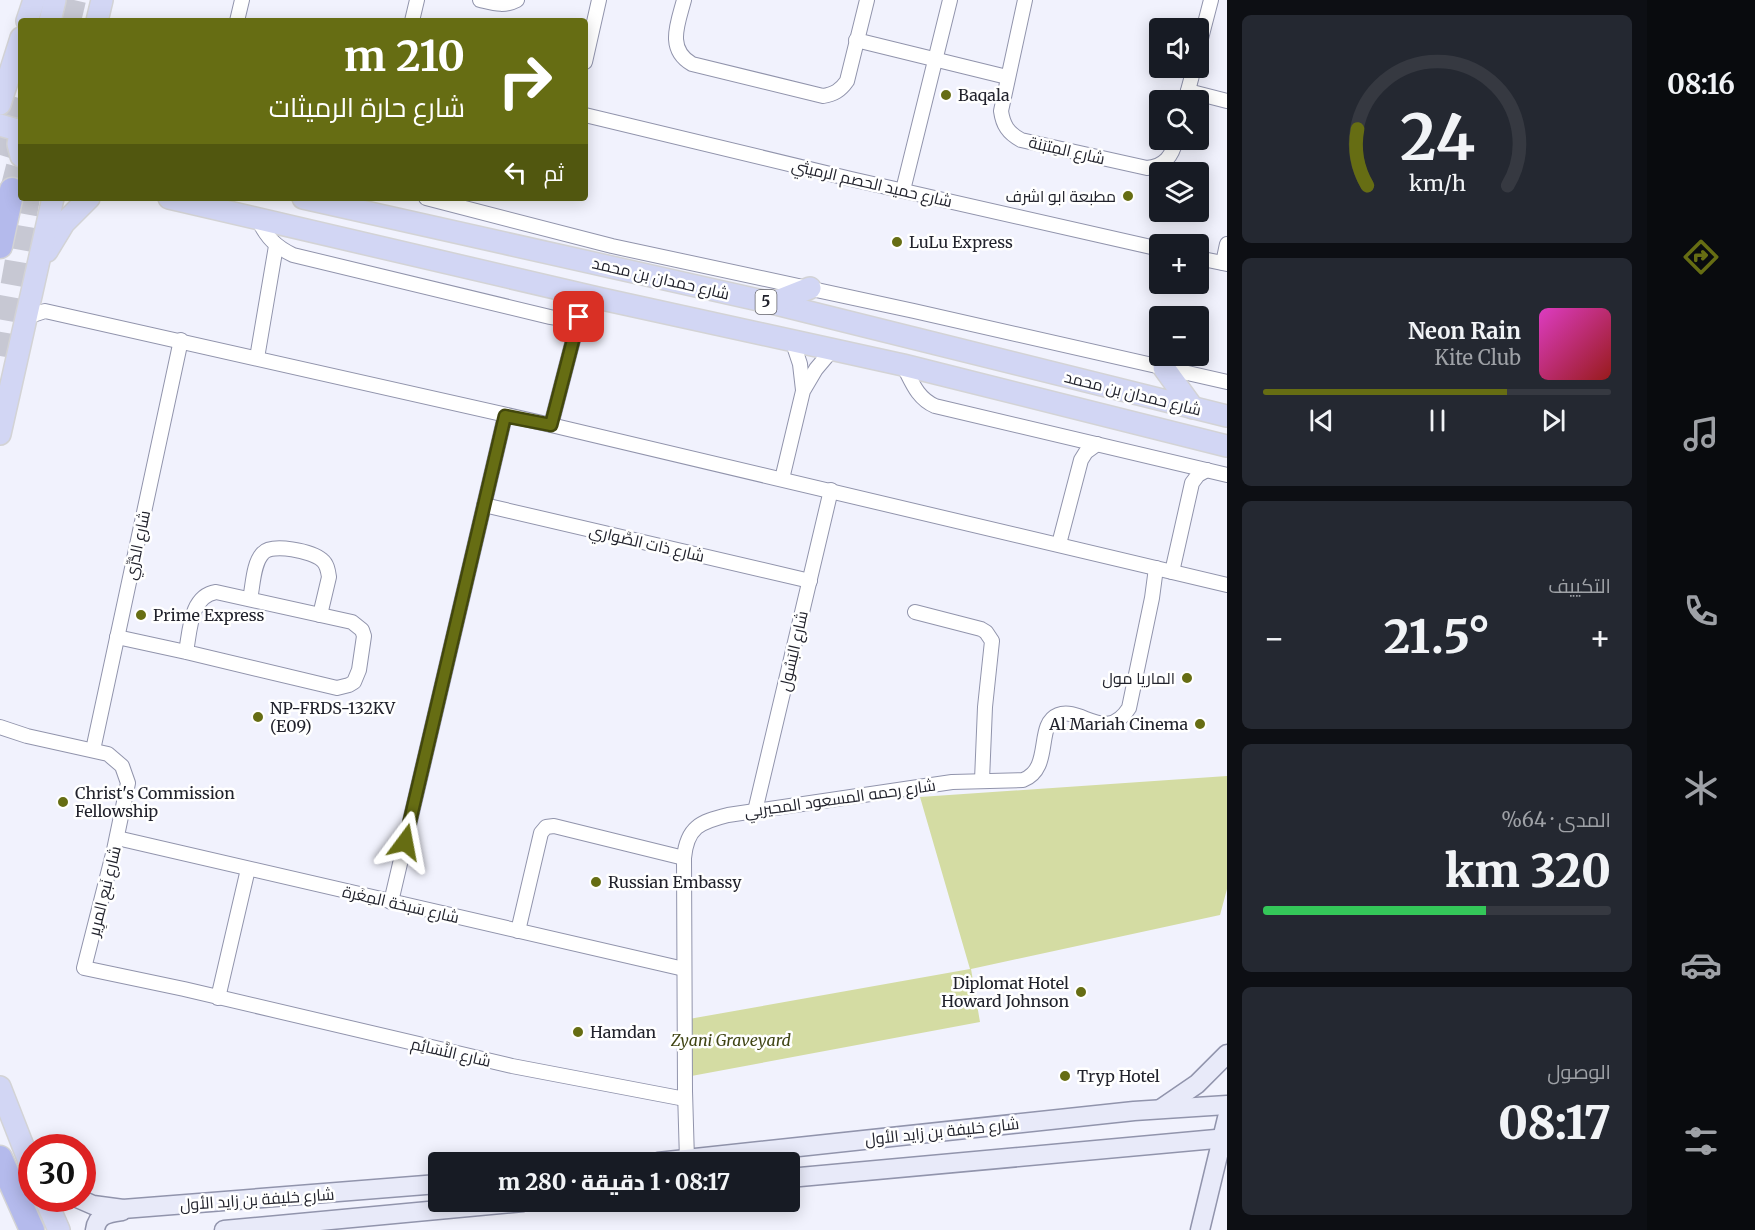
<!DOCTYPE html>
<html lang="ar">
<meta charset="utf-8">
<style>
:root{--surface:#171b24;--page:#242831;--text:#f1f3f6;--muted:#9ea1a6;--line:#363941;--accent:#666d13}
body{margin:0;font-family:Merriweather,Cairo,serif;background:var(--page);color:var(--text);direction:rtl;height:100vh;display:flex;flex-direction:column;font-size:22px;white-space:nowrap}
*{box-sizing:border-box;margin:0}
p{font-size:20px;color:var(--muted)}
.icon{flex:none;width:33px;height:33px;fill:none;stroke:currentColor;stroke-width:2;stroke-linecap:round;stroke-linejoin:round}
.map{position:relative;flex:1;overflow:hidden;direction:ltr}
.sheet{display:flex;flex-direction:column;gap:15px;padding:15px;background:#0d0f14;width:420px}
.sheet>*{flex:none}
.hud{position:absolute;left:18px;top:18px;width:570px;height:183px;border-radius:6px;box-shadow:0 3px 15px #0003;direction:rtl;background:#666d13;color:#fff;overflow:hidden}
.buttons{position:absolute;left:1149px;top:18px;display:grid;gap:12px}
.buttons a{display:grid;place-items:center;width:60px;height:60px;border-radius:6px;background:var(--surface);box-shadow:0 3px 15px #0003;font-size:30px}
.speed{position:absolute;left:18px;top:1134px;display:flex;gap:12px;font-size:30px;font-weight:700;text-align:center}
.speed>*{display:grid;place-content:center;width:78px;height:78px;border-radius:50%;background:var(--surface);box-shadow:0 3px 15px #0003;line-height:1}
.speed .limit{border:9px solid #d22;background:#fff;color:#111}
.pin{position:absolute;display:grid;place-items:center;width:51px;height:51px;color:#fff;margin:-26px;border-radius:12px;box-shadow:0 3px 9px #0006}
.me{position:absolute;width:66px;margin:-33px;rotate:13deg;stroke-linejoin:round;filter:drop-shadow(0 0 4px #0008)}
.turn{display:flex;align-items:center;gap:21px;height:126px;padding:0 24px;font-size:27px}
.turn .icon{width:78px;height:78px;stroke-width:2.5}
.turn b{display:block;font-size:42px;line-height:51px}
.then{display:flex;align-items:center;height:57px;padding:0 24px;background:#0003;gap:12px;font-size:22px}
.big{font-size:45px;font-weight:800;line-height:1.1}
.sheet .card{flex:1;display:flex;flex-direction:column;justify-content:center;gap:9px;min-width:0;padding:0 21px;border-radius:9px;background:var(--page)}
.sheet .dial{align-items:center;gap:0}
.dial svg{height:156px;overflow:visible;fill:none;stroke:var(--line);stroke-width:7;stroke-linecap:round;text-anchor:middle}
.dial text{fill:var(--text);stroke:none}
.song{display:flex;align-items:center;gap:18px}
.cover{width:72px;height:72px;border-radius:9px;background:linear-gradient(135deg,hsl(310 70% 55%),hsl(0 70% 35%))}
.played{height:6px;border-radius:3px;background:linear-gradient(90deg,var(--accent) 70%,var(--line) 70%)}
.keys{display:flex;justify-content:space-around;direction:ltr}
.heat{display:flex;justify-content:space-between;align-items:center;font-size:33px;direction:ltr}
.charge{height:9px;border-radius:4px;background:linear-gradient(90deg,#34c759 64%,var(--line) 0)}
.trip{position:absolute;left:428px;top:1152px;width:372px;height:60px;border-radius:6px;background:var(--surface);box-shadow:0 3px 15px #0003;font-weight:800;line-height:60px;text-align:center;direction:rtl}
main{display:flex;flex:1;min-height:0}
.menu{display:flex;flex-direction:column;width:108px;justify-content:space-around;align-items:center;background:#090b0e;color:var(--muted)}
.menu .icon{width:42px;height:42px}
.menu .current{color:var(--accent)}
.menu b{font-size:27px;color:var(--text)}
.map>svg:first-child{display:block}
</style>
<main>
<nav class="menu">
<b>08:16</b>
<svg class="icon current" aria-label="directions" viewBox="0 0 24 24"><path d="M12 3l9 9-9 9-9-9zM9 14v-3h6M13 9l2 2-2 2"/></svg>
<svg class="icon" aria-label="music" viewBox="0 0 24 24"><path d="M9 18V5l10-2v13"/><circle cx="6" cy="18" r="3"/><circle cx="16" cy="16" r="3"/></svg>
<svg class="icon" aria-label="phone" viewBox="0 0 24 24"><path d="M5 4h4l2 5-3 2q2 4 5 5l2-3 5 2v4C11 20 4 13 5 4z"/></svg>
<svg class="icon" aria-label="climate" viewBox="0 0 24 24"><path d="M12 3v18M4 7l16 10M4 17L20 7"/></svg>
<svg class="icon" aria-label="car" viewBox="0 0 24 24"><path d="M5 17H2v-5l4-1 3-4h7l3 4 3 1v5h-3M9 17h6M6 11h13"/><circle cx="7" cy="17" r="2"/><circle cx="17" cy="17" r="2"/></svg>
<svg class="icon" aria-label="filters" viewBox="0 0 24 24"><path d="M4 7h16M4 17h16"/><circle cx="9" cy="7" r="2"/><circle cx="15" cy="17" r="2"/></svg>
</nav>
<section class="sheet">
<div class="card dial"><svg viewBox="0 0 100 80">
<path d="M14 69A42 42 0 1 1 86 69"/>
<path d="M14 69A42 42 0 0 1 9 40" stroke="#666d13"/>
<text x="50" y="56" font-size="32" font-weight="700">24</text>
<text x="50" y="72" font-size="11">km/h</text>
</svg></div>
<div class="card">
<div class="song"><i class="cover"></i><div><b>Neon Rain</b><p>Kite Club</p></div></div>
<div class="played"></div>
<div class="keys"><svg class="icon" aria-label="previous" viewBox="0 0 24 24"><path d="M18 5L8 12l10 7zM5 5v14"/></svg><svg class="icon" aria-label="pause" viewBox="0 0 24 24"><path d="M8 5v14M16 5v14"/></svg><svg class="icon" aria-label="next" viewBox="0 0 24 24"><path d="M6 5l10 7-10 7zM19 5v14"/></svg></div>
</div>
<div class="card"><p>التكييف</p>
<div class="heat"><a>−</a><b class="big">21.5°</b><a>+</a></div>
</div>
<div class="card"><p>المدى · 64%</p><b class="big">320 km</b><div class="charge"></div></div>
<div class="card"><p>الوصول</p><b class="big">08:17</b></div>
</section>
<div class="map">
<svg width="1227" height="1230" viewBox="0 0 1227 1230">
<rect width="100%" height="100%" fill="#f1f2fd"/>
<polygon fill="#d4dca3" points="1227,776 1227,889 1220,915 971,969 980,1022 686,1077 689,1019 970,969 920,797"/>
<g fill="none" stroke-linecap="round" stroke-linejoin="round">
<g stroke="#c7c8d3" stroke-width="24" stroke-dasharray="24 12" stroke-linecap="butt">
<polyline points="69,21 74,0"/>
<polyline points="0,155 21,88"/>
<polyline points="12,190 21,155"/>
<polyline points="0,356 28,198"/>
</g>
<g stroke="#9194ac" stroke-width="16">
<g id="street">
<path d="M 480,0 C 493,3 504,7 517,0"/>
<path d="M 684,0 C 678,23 666,49 692,64 L 823,96 C 834,94 840,91 847,81 L 867,0"/>
<path d="M 1025,0 L 1001,111 C 1003,125 1008,133 1021,140 L 1147,168 C 1165,166 1172,156 1176,140"/>
<polyline points="237,21 242,0"/>
<polyline points="412,21 417,0"/>
<polyline points="856,40 1007,77"/>
<polyline points="1198,50 1211,0"/>
<polyline points="585,62 599,0"/>
<polyline points="1188,91 1227,101"/>
<polyline points="1186,98 1194,68"/>
<polyline points="585,115 851,179 1160,249"/>
<polyline points="903,190 950,0"/>
<polyline points="426,198 612,246 914,311 1227,382"/>
<path d="M 258,219 C 266,237 276,247 293,255 L 550,317 C 572,322 588,316 602,299"/>
<polyline points="1198,258 1227,264"/>
<polyline points="1223,263 1227,244"/>
<polyline points="25,322 33,315 45,311 551,425 1227,585"/>
<polyline points="792,340 800,364 803,390"/>
<polyline points="257,358 276,246"/>
<path d="M 903,365 C 912,382 917,398 935,406 L 1227,475"/>
<polyline points="551,425 579,317"/>
<polyline points="782,479 803,391 816,369 832,350"/>
<polyline points="484,505 810,581"/>
<polyline points="1059,544 1081,460 1086,452 1097,444"/>
<polyline points="1172,572 1192,483 1198,475 1207,470"/>
<path d="M 250,599 C 253,586 253,563 263,553 C 272,543 312,551 322,560 C 327,564 328,570 329,577 L 320,615"/>
<polyline points="915,612 981,629 986,632 992,641 985,707 982,780"/>
<path d="M 117,637 L 186,652 L 337,688 L 349,685 L 354,682 L 359,670 L 364,636 L 362,630 L 352,622 L 216,592 C 190,596 190,631 186,652"/>
<polyline points="0,727 27,736 108,754 122,766 128,783 114,850 84,968 184,989 512,1066 685,1099"/>
<polyline points="93,750 181,340"/>
<polyline points="755,811 831,490"/>
<polyline points="117,838 684,969"/>
<polyline points="391,902 505,416"/>
<polyline points="518,931 541,833 546,827 554,826 684,858"/>
<polyline points="218,998 248,869"/>
<path d="M 687,1160 L 685,1091 L 684,858 C 687,827 700,822 728,815 L 952,782 L 1023,780 C 1053,769 1035,724 1058,715 C 1081,706 1106,744 1129,708 L 1152,598 L 1156,568"/>
</g>
</g>
<g stroke="#9194ac" stroke-width="21">
<g id="secondary">
<polyline points="1162,1108 1197,1084 1227,1054"/>
<polyline points="658,1162 1134,1111 1227,1105"/>
<polyline points="789,1178 1227,1138"/>
<polyline points="77,1198 93,1205 123,1209 438,1184"/>
<path d="M 95,1230 C 97,1214 109,1213 122,1211"/>
<polyline points="224,1230 523,1202"/>
<polyline points="1200,1230 1227,1118"/>
</g>
</g>
<g stroke="#d3d3d5" stroke-width="24">
<g id="primary">
<polyline points="27,21 34,0"/>
<polyline points="50,21 55,0"/>
<polyline points="97,21 102,0"/>
<polyline points="0,104 21,38"/>
<polyline points="0,125 21,131"/>
<polyline points="21,129 18,144 21,156"/>
<polyline points="169,198 602,299 903,365 1227,446"/>
<polyline points="303,198 772,303 1227,416"/>
<polyline points="47,251 64,223 89,198"/>
<polyline points="772,303 810,288"/>
<polyline points="1164,368 1193,408"/>
<polyline points="0,434 53,198"/>
<polyline points="0,1087 32,1169"/>
<polyline points="45,1198 59,1230"/>
</g>
</g>
<g stroke="#d3d3d5" stroke-width="27">
<g id="highway">
<polyline points="0,246 12,190"/>
<polyline points="0,1158 32,1230"/>
</g>
</g>
<use href="#street" stroke="#fff" stroke-width="14"/>
<use href="#secondary" stroke="#e8eaf9" stroke-width="18"/>
<use href="#primary" stroke="#d2d6f4" stroke-width="21"/>
<use href="#highway" stroke="#b4baec" stroke-width="24"/>
</g>
<g fill="none" stroke-linecap="round" stroke-linejoin="round">
<g stroke="#42470c" stroke-width="15">
<polyline id="route" points="405,842 505,416 551,425 579,317"/>
</g>
<use href="#route" stroke="#666d13" stroke-width="10"/>
</g>
<g fill="#666d13" stroke="#fff" stroke-width="2">
<circle cx="946" cy="95" r="6"/>
<circle cx="1128" cy="196" r="6"/>
<circle cx="897" cy="242" r="6"/>
<circle cx="141" cy="615" r="6"/>
<circle cx="1187" cy="678" r="6"/>
<circle cx="258" cy="717" r="6"/>
<circle cx="1200" cy="724" r="6"/>
<circle cx="63" cy="802" r="6"/>
<circle cx="596" cy="882" r="6"/>
<circle cx="1081" cy="992" r="6"/>
<circle cx="578" cy="1032" r="6"/>
<circle cx="1065" cy="1076" r="6"/>
</g>
<g text-anchor="middle" stroke-width="5" stroke-linejoin="round" paint-order="stroke">
<rect fill="#fff" stroke="#64646b" stroke-width="1.5" x="755.5" y="290" width="21" height="24" rx="4.5"/>
<g font-size="15" font-weight="bold" fill="#21222c">
<text x="766" y="307">5</text>
</g>
<g font-size="16" fill="#21222c" stroke="#fff" text-anchor="start">
<text x="958" y="101">Baqala</text>
<text x="1116" y="202" text-anchor="end">مطبعة ابو اشرف</text>
<text x="909" y="248">LuLu Express</text>
<text x="153" y="621">Prime Express</text>
<text x="1175" y="684" text-anchor="end">الماريا مول</text>
<text x="270" y="714">NP-FRDS-132KV<tspan x="270" dy="18">(E09)</tspan></text>
<text x="1188" y="730" text-anchor="end">Al Mariah Cinema</text>
<text x="75" y="799">Christ's Commission<tspan x="75" dy="18">Fellowship</tspan></text>
<text x="608" y="888">Russian Embassy</text>
<text x="1069" y="989" text-anchor="end">Diplomat Hotel<tspan x="1069" dy="18">Howard Johnson</tspan></text>
<text x="590" y="1038">Hamdan</text>
<text x="1077" y="1082">Tryp Hotel</text>
</g>
<g font-size="16" fill="#21222c" stroke="#fff">
<text transform="translate(1067 150) rotate(13)" y="6">شارع المِتبَنة</text>
<text transform="translate(872 183) rotate(13)" y="6">شارع حميد الحصم الرميثي</text>
<text transform="translate(661 278) rotate(13)" y="6">شارع حمدان بن محمد</text>
<text transform="translate(1133 393) rotate(14)" y="6">شارع حمدان بن محمد</text>
<text transform="translate(647 543) rotate(13)" y="6">شارع ذات الصَّواري</text>
<text transform="translate(137 545) rotate(-78)" y="6">شارع الدُّرِّي</text>
<text transform="translate(793 651) rotate(-77)" y="6">شارع البَسُول</text>
<text transform="translate(840 798) rotate(-8)" y="6">شارع رحمه المسعود المحيربي</text>
<text transform="translate(104 891) rotate(-76)" y="6">شارع نَبع المرِير</text>
<text transform="translate(401 904) rotate(13)" y="6">شارع سَبخة المِغَرة</text>
<text transform="translate(451 1052) rotate(13)" y="6">شارع النَّسَائِم</text>
<text transform="translate(942 1131) rotate(-6)" y="6">شارع خليفة بن زايد الأول</text>
<text transform="translate(257 1199) rotate(-4)" y="6">شارع خليفة بن زايد الأول</text>
</g>
<g font-size="16" font-style="italic" fill="#3f4413" stroke="#fff">
<text x="731" y="1046">Zyani Graveyard</text>
</g>
</g>
</svg>
<div class="buttons">
<a><svg class="icon" aria-label="sound" viewBox="0 0 24 24"><path d="M4 9h4l5-4v14l-5-4H4zM17 9q2 3 0 6"/></svg></a>
<a><svg class="icon" aria-label="search" viewBox="0 0 24 24"><circle cx="10" cy="10" r="6"/><path d="M15 15l6 6"/></svg></a>
<a><svg class="icon" aria-label="layers" viewBox="0 0 24 24"><path d="M12 4l9 5-9 5-9-5zM3 14l9 5 9-5"/></svg></a>
<a>+</a>
<a>−</a>
</div>
<div class="speed"><div class="limit">30</div></div>
<div class="pin" style="left:579px;top:317px;background:#d93025"><svg class="icon" aria-label="arrive" viewBox="0 0 24 24"><path d="M6 21V4h12l-3 4 3 4H6"/></svg></div>
<svg class="me" style="left:405px;top:842px" viewBox="-20 -20 40 40"><path d="M0-17L14 15 0 8-14 15z" fill="#666d13" stroke="#fff" stroke-width="4"/></svg>
<div class="trip">08:17 · 1 دقيقة · 280 m</div>
<div class="hud">
<div class="turn"><svg class="icon" aria-label="right" viewBox="0 0 24 24"><path d="M7 20v-9h11M14 6l5 5-5 5"/></svg><div><b>210 m</b>شارع حارة الرميثات</div></div>
<div class="then">ثم<svg class="icon" aria-label="left" viewBox="0 0 24 24"><path d="M17 20v-9H6M10 6l-5 5 5 5"/></svg></div>
</div>
</div>
</main>
